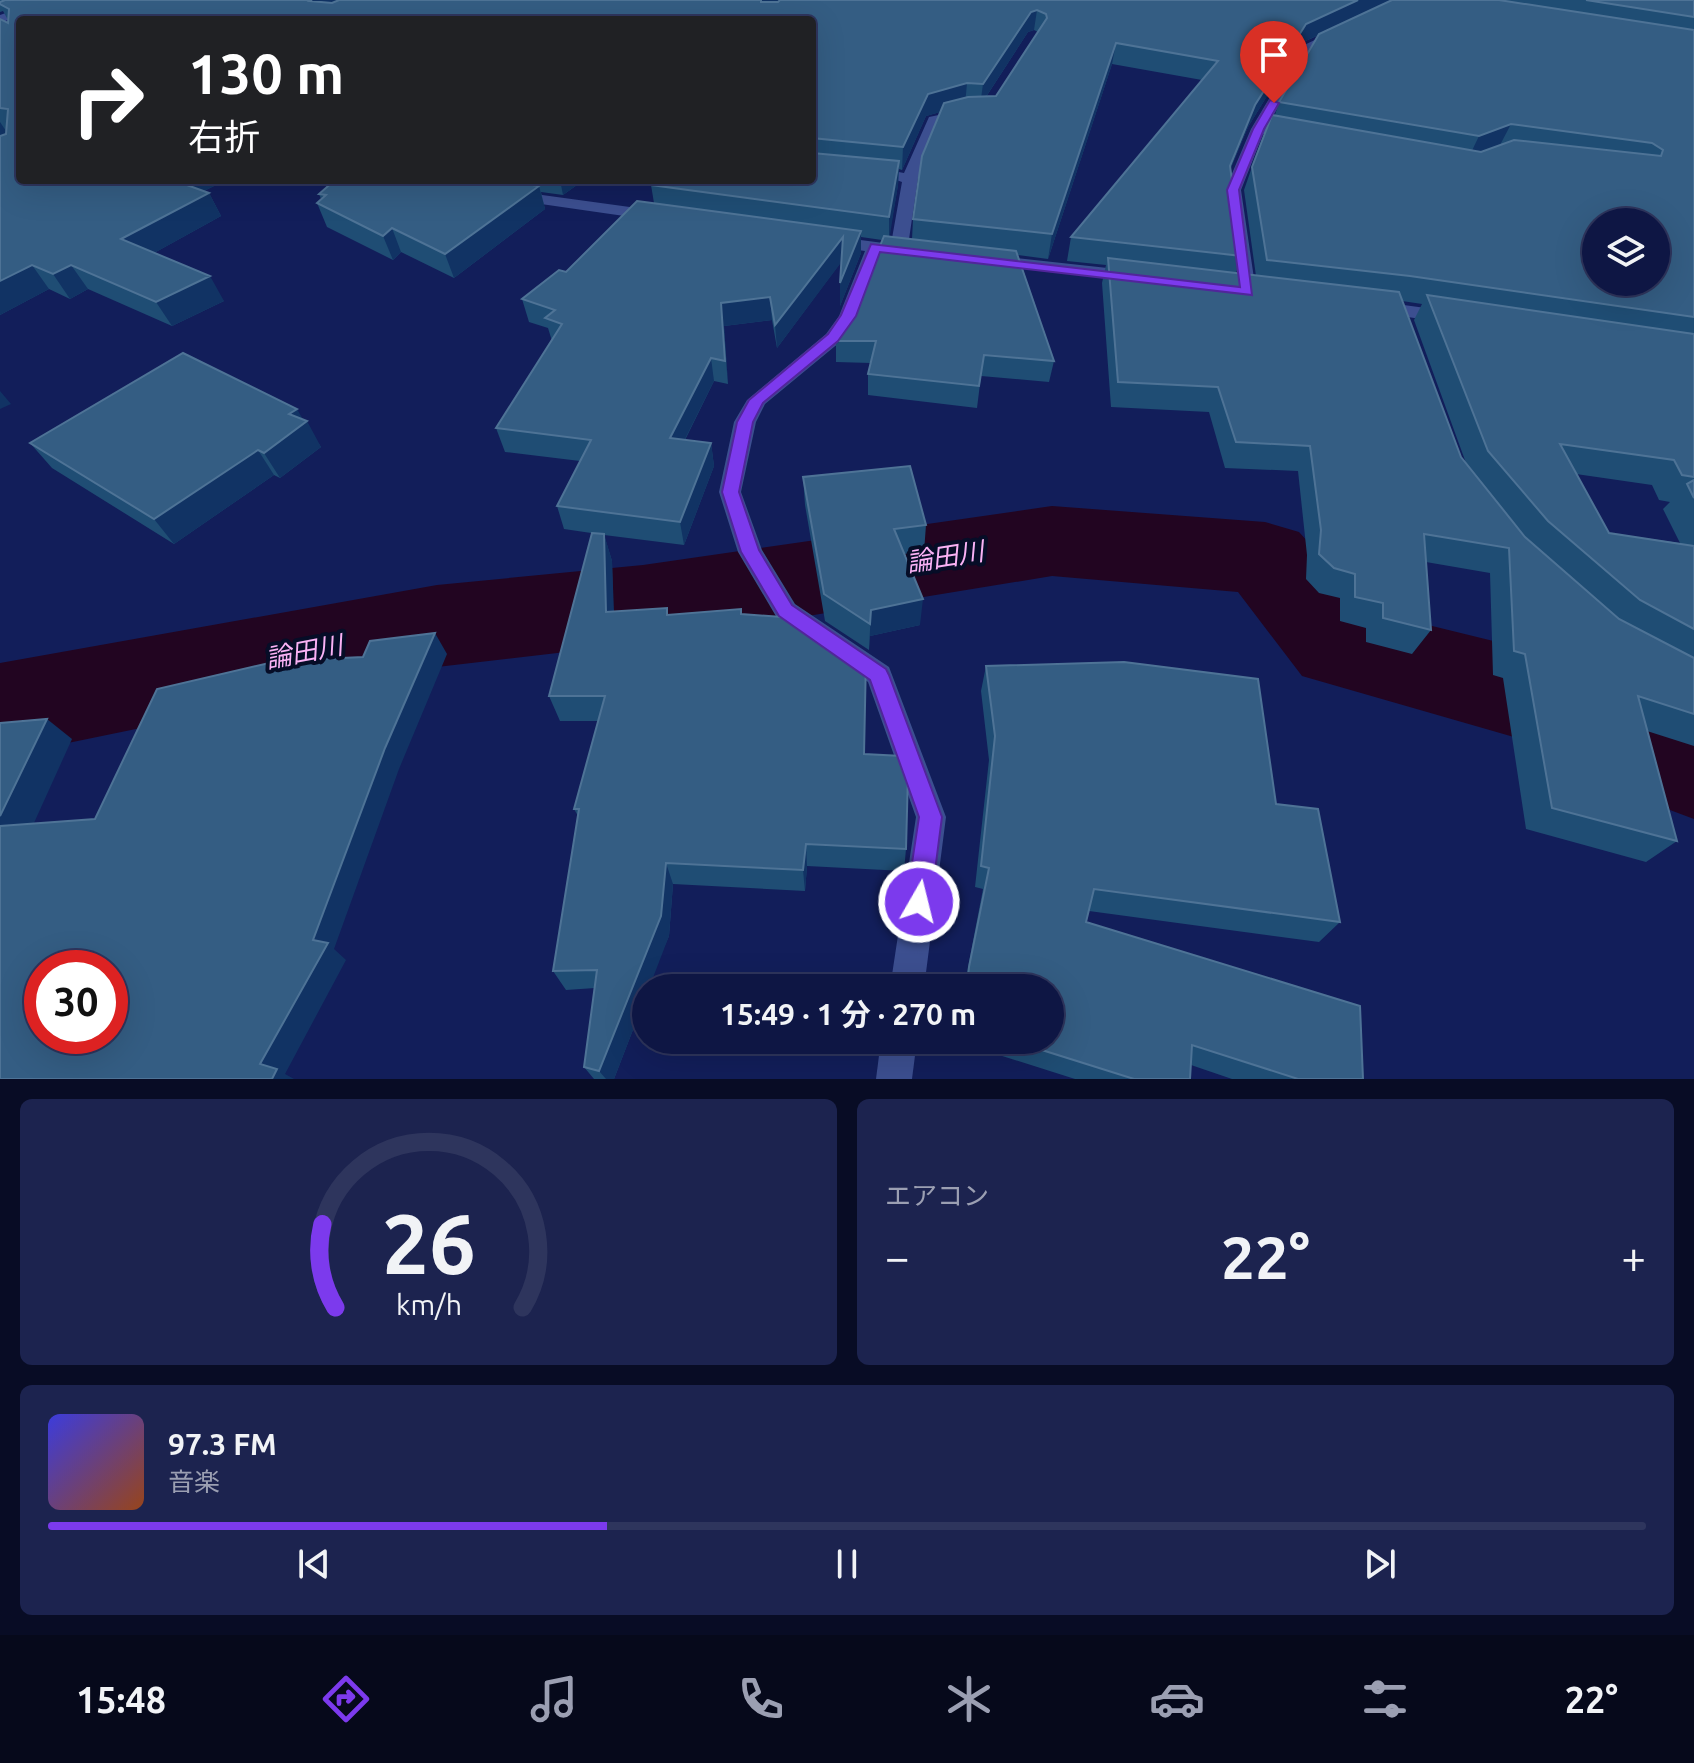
<!DOCTYPE html>
<html lang="ja">
<meta charset="utf-8">
<style>
:root{--surface:#0e1644;--page:#1c234f;--text:#f1f3f6;--muted:#9b9fb2;--line:#2e355d;--accent:#7c3aed}
body{margin:0;font-family:Ubuntu,"Noto Sans JP",sans-serif;background:var(--page);color:var(--text);height:100vh;display:flex;flex-direction:column;font-size:30px;white-space:nowrap}
*{box-sizing:border-box;margin:0}
p{font-size:26px;color:var(--muted)}
.icon{flex:none;width:44px;height:44px;fill:none;stroke:currentColor;stroke-width:2;stroke-linecap:round;stroke-linejoin:round}
.map{position:relative;height:1079px;overflow:hidden}
.panel{display:flex;flex-direction:column;gap:20px;padding:20px;background:#080c25;flex:1}
.panel>*{flex:none}
.banner{position:absolute;left:16px;top:16px;width:800px;height:168px;border-radius:8px;box-shadow:0 8px 32px #0002,0 0 0 2px var(--line);background:#202124;color:#fff;overflow:hidden}
.fabs{position:absolute;left:1582px;top:208px;display:grid;gap:16px}
.fabs a{display:grid;place-items:center;width:88px;height:88px;border-radius:50%;background:var(--surface);box-shadow:0 8px 32px #0002,0 0 0 2px var(--line);font-size:40px}
.speed{position:absolute;left:24px;top:950px;display:flex;gap:16px;font-size:40px;font-weight:700;text-align:center}
.speed>*{display:grid;place-content:center;width:104px;height:104px;border-radius:50%;background:var(--surface);box-shadow:0 8px 32px #0002,0 0 0 2px var(--line);line-height:1}
.speed .limit{border:12px solid #d22;background:#fff;color:#111}
.pin{position:absolute;display:grid;place-items:center;width:68px;height:68px;color:#fff;margin:-82px -34px;border-radius:50% 50% 50% 0;rotate:-45deg;box-shadow:0 0 8px #0007}
.pin .icon{rotate:45deg}
.me{position:absolute;width:88px;margin:-44px;rotate:8deg;stroke-linejoin:round;filter:drop-shadow(0 0 6px #0008)}
.turn{display:flex;align-items:center;gap:28px;height:168px;padding:0 40px;font-size:36px}
.turn .icon{width:104px;height:104px;stroke-width:2.5}
.turn b{display:block;font-size:56px;line-height:68px}
.big{font-size:60px;font-weight:700;line-height:1.1}
.panel .tile{flex:1;display:flex;flex-direction:column;justify-content:center;gap:12px;min-width:0;padding:0 28px;border-radius:12px;background:var(--page)}
.panel .dial{align-items:center;gap:0}
.dial svg{height:208px;overflow:visible;fill:none;stroke:var(--line);stroke-width:7;stroke-linecap:round;text-anchor:middle}
.dial text{fill:var(--text);stroke:none}
.song{display:flex;align-items:center;gap:24px}
.cover{width:96px;height:96px;border-radius:12px;background:linear-gradient(135deg,hsl(240 70% 55%),hsl(20 70% 35%))}
.played{height:8px;border-radius:4px;background:linear-gradient(90deg,var(--accent) 35%,var(--line) 35%)}
.keys{display:flex;justify-content:space-around;direction:ltr}
.heat{display:flex;justify-content:space-between;align-items:center;font-size:44px;direction:ltr}
.panel .tiles{flex:1;display:grid;gap:20px;grid-template-columns:1fr 1fr}
.tile:last-child{grid-column:span 2}
.trip{position:absolute;left:632px;top:974px;width:432px;height:80px;border-radius:40px;background:var(--surface);box-shadow:0 8px 32px #0002,0 0 0 2px var(--line);font-weight:700;line-height:80px;text-align:center}
.tabs{display:flex;height:128px;justify-content:space-around;align-items:center;background:#06091b;color:var(--muted)}
.tabs .icon{width:56px;height:56px}
.tabs .active{color:var(--accent)}
.tabs b{font-size:36px;color:var(--text)}
.map>svg:first-child{display:block}
</style>
<div class="map">
<svg width="1694" height="1079" viewBox="0 0 1694 1079">
<rect width="100%" height="100%" fill="#121e5a"/>
<g fill="none" stroke-linecap="round" stroke-linejoin="round">
<polygon fill="#220521" fill-rule="evenodd" points="1052,506 1265,522 1299,532 1371,611 1591,665 1630,679 1694,710 1694,819 1654,804 1562,751 1302,676 1238,592 1052,576 643,643 437,667 0,757 0,663 437,585 643,565"/>
<g fill="#3c4f90" fill-rule="evenodd">
<polygon points="44,0 61,0 0,23 0,15"/>
<polygon points="1338,29 1348,32 1310,53 1267,126 1304,133 1306,136 1299,140 1263,134 1241,190 1256,292 1253,296 1241,296 1225,190 1251,129 1300,47"/>
<polygon points="968,109 973,110 973,116 940,123 918,178 908,246 917,251 908,256 881,253 857,316 840,342 765,404 756,422 741,492 762,550 795,604 889,667 946,817 924,988 890,988 916,817 868,682 777,618 738,552 719,492 734,422 747,400 826,334 839,316 865,251 830,246 821,241 830,236 891,244 902,182 885,176 893,171 904,173 929,117"/>
<polygon points="513,191 659,211 667,216 659,221 507,199 507,193"/>
<polygon points="989,255 1135,271 1144,276 1135,281 983,264 980,260"/>
<polygon points="1374,301 1448,311 1457,317 1448,323 1367,311 1365,307 1367,303"/>
<polygon points="881,1040 917,1040 912,1079 876,1079"/>
</g>
</g>
<g fill="#1f4d74" fill-rule="evenodd">
<path d="M 0,0 L 777,2 L 780,0 L 1694,0 L 1694,746 L 1647,731 L 1677,841 L 1646,862 L 1526,829 L 1503,678 L 1493,675 L 1490,573 L 1426,562 L 1431,630 L 1412,654 L 1366,642 L 1366,628 L 1340,621 L 1340,598 L 1319,593 L 1306,579 L 1307,555 L 1298,471 L 1225,468 L 1209,412 L 1111,407 L 1102,283 L 1106,265 L 1067,261 L 1071,237 L 1202,80 L 1112,64 L 1048,259 L 1018,255 L 1054,361 L 1049,382 L 981,376 L 977,408 L 868,395 L 868,374 L 871,363 L 836,362 L 836,341 L 860,296 L 882,240 L 861,237 L 861,253 L 840,306 L 841,262 L 777,348 L 772,320 L 724,326 L 728,384 L 714,381 L 685,440 L 711,443 L 714,466 L 684,545 L 604,535 L 612,561 L 613,611 L 669,615 L 741,614 L 864,754 L 906,849 L 904,871 L 807,866 L 805,891 L 673,884 L 669,936 L 646,988 L 646,996 L 614,1079 L 594,1079 L 584,1067 L 595,988 L 566,990 L 553,971 L 578,816 L 574,809 L 598,721 L 560,721 L 549,696 L 598,534 L 564,529 L 557,506 L 580,461 L 505,452 L 496,428 L 552,341 L 548,328 L 529,322 L 522,299 L 566,272 L 654,203 L 651,185 L 812,180 L 812,20 L 20,20 L 20,180 L 226,180 L 204,191 L 209,193 L 221,216 L 154,253 L 224,301 L 172,326 L 88,289 L 70,299 L 49,289 L 0,315 L 0,19 L 8,23 L 8,20 L 3,11 L 0,12 ZM 1034,30 L 1038,32 L 996,96 L 986,97 L 1028,32 ZM 1319,35 L 1279,102 L 1275,115 L 1252,167 L 1244,190 L 1256,276 L 1236,273 L 1242,256 L 1230,170 L 1248,127 L 1299,44 ZM 940,112 L 913,219 L 912,239 L 889,236 L 898,185 L 899,169 L 902,170 L 926,116 ZM 1402,301 L 1422,304 L 1414,320 L 1466,463 L 1461,457 ZM 1576,474 L 1652,485 L 1659,500 L 1670,502 L 1663,509 L 1680,543 L 1609,533 Z"/>
<polygon points="335,180 584,180 563,195 541,192 545,209 454,278 401,252 393,260 327,227 317,203 321,199 319,194"/>
<polygon points="303,420 321,447 280,478 274,475 174,544 52,468 30,443"/>
<polygon points="803,477 926,525 924,552 904,554 920,625 870,636 869,650 825,621 805,505"/>
<polygon points="986,666 1276,804 1340,922 1319,942 1089,911 1086,922 1363,1079 1232,1079 1191,1065 1190,1079 1075,1079 958,1042 958,1040 1050,1040 1050,988 964,988 983,889 975,887 989,760 981,691"/>
</g>
<g fill="#113364">
<polygon points="312,0 365,0 319,20"/>
<polygon points="761,0 779,0 762,18"/>
<polygon points="1358,0 1394,0 1299,44 1248,127 1222,189 1230,166 1255,105 1306,24"/>
<polygon points="1037,10 1034,30 1028,32 980,106 983,84 1031,12"/>
<polygon points="1116,43 1112,64 1048,259 1052,234"/>
<polygon points="967,83 965,105 926,116 902,170 903,147 928,94"/>
<polygon points="0,122 14,143 0,149"/>
<polygon points="1511,124 1499,147 1468,159 1479,136"/>
<polygon points="899,161 898,185 889,241 889,217"/>
<polygon points="170,180 226,180 182,202"/>
<polygon points="560,180 584,180 563,195"/>
<polygon points="539,186 545,209 454,278 445,254"/>
<polygon points="209,193 221,216 136,263 121,239"/>
<polygon points="392,228 401,252 393,260 383,236"/>
<polygon points="861,231 861,253 840,306 840,283"/>
<polygon points="843,237 843,260 777,348 775,325"/>
<polygon points="32,265 49,289 0,315 0,281"/>
<polygon points="71,265 88,289 70,299 53,274"/>
<polygon points="210,276 224,301 172,326 156,302"/>
<polygon points="770,297 772,320 724,326 728,384 721,303"/>
<polygon points="711,358 714,381 674,461 670,438"/>
<polygon points="0,391 11,404 0,409"/>
<polygon points="297,409 305,423 307,421 321,447 280,478 264,453 289,414"/>
<polygon points="711,443 714,466 684,545 680,522"/>
<polygon points="258,450 274,475 174,544 154,519"/>
<polygon points="604,534 612,561 615,638 606,612"/>
<polygon points="923,599 920,625 870,636 869,650 871,610"/>
<polygon points="435,633 447,654 399,769 334,949 346,960 285,1074 294,1079 272,1079 260,1064 313,940 385,748"/>
<polygon points="47,719 72,739 24,845 0,830 0,816"/>
<polygon points="806,844 807,866 805,891 803,870"/>
<polygon points="666,863 673,884 669,936 649,988 646,988 646,996 614,1079 606,1079 599,1071"/>
</g>
<g fill="#345d83" stroke="#4e7396" stroke-width="2" fill-rule="evenodd">
<polygon points="5,0 312,0 310,1 332,3 339,0 761,0 761,2 778,2 780,0 1358,0 1306,24 1255,105 1230,166 1242,256 1071,237 1218,61 1116,43 1052,234 913,219 922,156 944,103 968,97 996,96 1047,18 1046,14 1037,10 1031,12 983,84 967,83 928,94 903,147 812,138 812,20 20,20 20,180 173,180 209,193 121,239 210,276 156,302 71,265 53,274 32,265 0,281 0,136 6,134 8,109 0,108 0,19 8,23 9,9 0,4 0,2"/>
<path d="M 1392,0 L 1499,0 L 1694,30 L 1694,317 L 1410,276 L 1267,260 L 1252,167 L 1272,115 L 1481,152 L 1514,140 L 1661,156 L 1663,150 L 1652,143 L 1511,124 L 1479,136 L 1279,102 L 1319,34 ZM 1596,222 L 1656,222 L 1656,282 L 1596,282 Z"/>
<polygon points="1586,0 1694,0 1694,17"/>
<polygon points="812,153 899,161 889,217 651,185 656,180 812,180"/>
<polygon points="335,180 499,180 539,186 445,254 392,228 383,236 317,203 326,195 319,194"/>
<polygon points="637,201 861,231 840,283 843,237 775,325 770,297 721,303 725,361 711,358 670,438 711,443 680,522 557,506 591,440 496,428 562,324 545,318 555,310 522,299 559,270 566,272"/>
<polygon points="884,236 1016,251 1054,361 984,355 979,386 868,374 876,341 836,341 837,327 860,296"/>
<polygon points="1108,258 1399,292 1461,457 1525,537 1619,619 1694,658 1694,714 1638,696 1677,841 1552,808 1525,654 1514,651 1509,548 1424,534 1431,630 1383,618 1383,603 1355,597 1355,574 1334,568 1319,554 1321,530 1310,446 1236,442 1218,387 1118,382"/>
<polygon points="1427,295 1694,334 1694,477 1682,475 1674,460 1560,444 1609,533 1694,546 1694,629 1640,600 1548,521 1488,451"/>
<polygon points="183,353 297,409 289,414 307,421 264,453 258,450 154,519 30,443"/>
<polygon points="910,466 926,525 894,529 923,599 871,610 870,624 824,594 803,477"/>
<polygon points="1694,480 1694,498 1687,484"/>
<polygon points="592,533 604,534 606,612 667,608 667,615 741,609 741,614 809,619 866,658 864,754 902,756 908,774 906,849 806,844 803,870 666,863 661,916 599,1071 584,1067 597,970 553,971 579,809 574,809 605,696 549,696"/>
<path d="M 435,633 L 385,748 L 313,940 L 328,943 L 260,1064 L 277,1069 L 272,1079 L 0,1079 L 0,826 L 95,819 L 157,689 L 278,661 L 363,657 L 370,641 ZM 42,968 L 110,968 L 110,1036 L 42,1036 Z"/>
<polygon points="1124,662 1258,679 1276,804 1318,809 1340,922 1094,889 1086,922 1360,1006 1363,1079 1298,1079 1192,1045 1190,1079 1134,1079 1010,1040 1050,1040 1050,988 967,988 969,967 989,868 981,866 995,736 986,666"/>
<polygon points="47,719 0,816 0,723"/>
</g>
<polygon fill="#7c3aed" stroke="#51269a" stroke-width="2" points="1270,100 1279,103 1264,129 1239,190 1252,295 880,252 856,316 838,341 763,403 753,422 739,492 759,550 792,605 886,669 889,675 942,817 931,902 927,911 919,914 910,911 906,902 919,817 870,680 779,616 741,552 722,492 737,422 749,400 828,334 841,315 871,244 1240,287 1227,190 1253,129"/>
<g text-anchor="middle" stroke-width="8" stroke-linejoin="round" paint-order="stroke">
<g font-size="26" font-style="italic" fill="#fab2f5" stroke="#060d27">
<text transform="translate(945 557) rotate(-9)" y="9">論田川</text>
<text transform="translate(304 652) rotate(-11)" y="9">論田川</text>
</g>
</g>
</svg>
<div class="fabs">
<a><svg class="icon" aria-label="layers" viewBox="0 0 24 24"><path d="M12 4l9 5-9 5-9-5zM3 14l9 5 9-5"/></svg></a>
</div>
<div class="speed"><div class="limit">30</div></div>
<div class="pin" style="left:1274px;top:103px;background:#d93025"><svg class="icon" aria-label="arrive" viewBox="0 0 24 24"><path d="M6 21V4h12l-3 4 3 4H6"/></svg></div>
<svg class="me" style="left:919px;top:902px" viewBox="-20 -20 40 40"><circle r="17" fill="#7c3aed" stroke="#fff" stroke-width="3"/><path d="M0-11L8 9 0 5-8 9z" fill="#fff"/></svg>
<div class="trip">15:49 · 1 分 · 270 m</div>
<div class="banner">
<div class="turn"><svg class="icon" aria-label="right" viewBox="0 0 24 24"><path d="M7 20v-9h11M14 6l5 5-5 5"/></svg><div><b>130 m</b>右折</div></div>
</div>
</div>
<section class="panel">
<div class="tiles">
<div class="tile dial"><svg viewBox="0 0 100 80">
<path d="M14 69A42 42 0 1 1 86 69"/>
<path d="M14 69A42 42 0 0 1 9 37" stroke="#7c3aed"/>
<text x="50" y="56" font-size="32" font-weight="700">26</text>
<text x="50" y="72" font-size="11">km/h</text>
</svg></div>
<div class="tile"><p>エアコン</p>
<div class="heat"><a>−</a><b class="big">22°</b><a>+</a></div>
</div>
<div class="tile">
<div class="song"><i class="cover"></i><div><b>97.3 FM</b><p>音楽</p></div></div>
<div class="played"></div>
<div class="keys"><svg class="icon" aria-label="previous" viewBox="0 0 24 24"><path d="M18 5L8 12l10 7zM5 5v14"/></svg><svg class="icon" aria-label="pause" viewBox="0 0 24 24"><path d="M8 5v14M16 5v14"/></svg><svg class="icon" aria-label="next" viewBox="0 0 24 24"><path d="M6 5l10 7-10 7zM19 5v14"/></svg></div>
</div>
</div>
</section>
<nav class="tabs">
<b>15:48</b>
<svg class="icon active" aria-label="directions" viewBox="0 0 24 24"><path d="M12 3l9 9-9 9-9-9zM9 14v-3h6M13 9l2 2-2 2"/></svg>
<svg class="icon" aria-label="music" viewBox="0 0 24 24"><path d="M9 18V5l10-2v13"/><circle cx="6" cy="18" r="3"/><circle cx="16" cy="16" r="3"/></svg>
<svg class="icon" aria-label="phone" viewBox="0 0 24 24"><path d="M5 4h4l2 5-3 2q2 4 5 5l2-3 5 2v4C11 20 4 13 5 4z"/></svg>
<svg class="icon" aria-label="climate" viewBox="0 0 24 24"><path d="M12 3v18M4 7l16 10M4 17L20 7"/></svg>
<svg class="icon" aria-label="car" viewBox="0 0 24 24"><path d="M5 17H2v-5l4-1 3-4h7l3 4 3 1v5h-3M9 17h6M6 11h13"/><circle cx="7" cy="17" r="2"/><circle cx="17" cy="17" r="2"/></svg>
<svg class="icon" aria-label="filters" viewBox="0 0 24 24"><path d="M4 7h16M4 17h16"/><circle cx="9" cy="7" r="2"/><circle cx="15" cy="17" r="2"/></svg>
<b>22°</b>
</nav>
